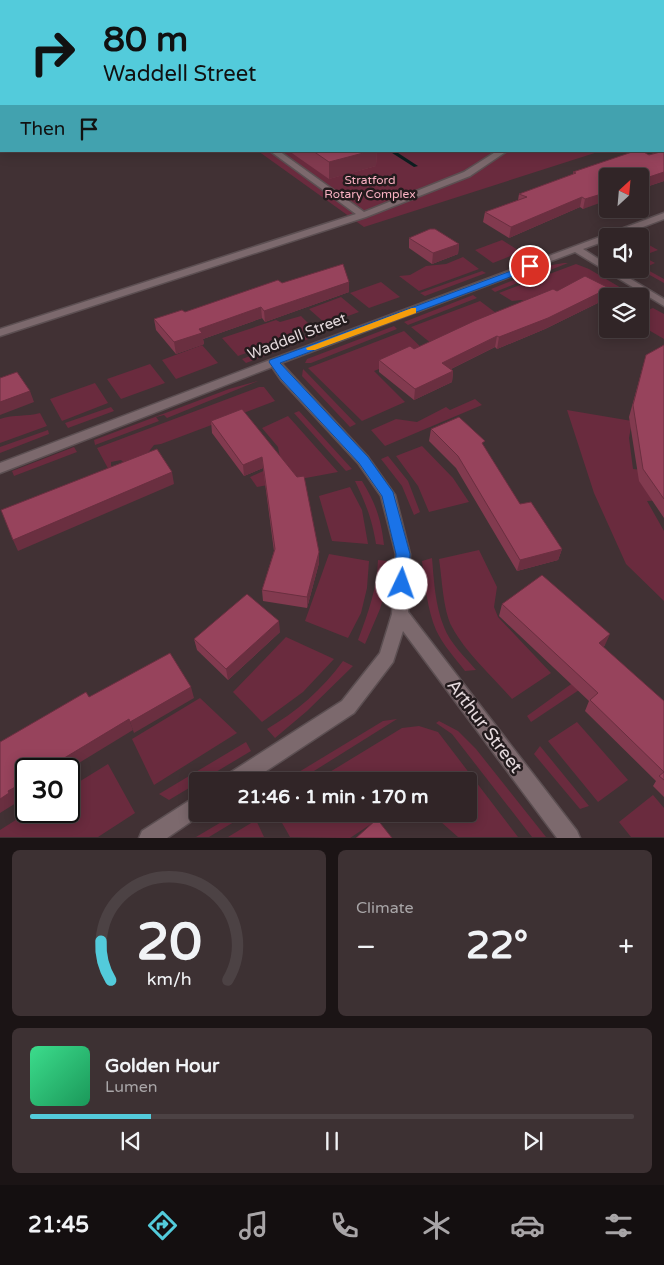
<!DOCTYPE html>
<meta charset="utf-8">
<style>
:root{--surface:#312527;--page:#3d3133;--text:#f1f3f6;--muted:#a8a5a7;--line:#4c4244;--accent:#53cbdb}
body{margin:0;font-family:"Varela Round",sans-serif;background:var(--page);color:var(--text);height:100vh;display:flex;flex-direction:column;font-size:19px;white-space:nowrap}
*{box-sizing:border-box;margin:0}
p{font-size:16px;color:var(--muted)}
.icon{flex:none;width:28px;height:28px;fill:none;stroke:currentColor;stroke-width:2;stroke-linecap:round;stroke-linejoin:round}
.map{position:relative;height:838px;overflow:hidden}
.details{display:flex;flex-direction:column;gap:12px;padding:12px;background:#1b1415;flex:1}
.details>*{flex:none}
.hud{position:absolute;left:0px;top:0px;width:665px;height:152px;box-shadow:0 2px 12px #0003,0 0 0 1px var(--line);background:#53cbdb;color:#111;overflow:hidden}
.needle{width:32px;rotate:26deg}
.fabs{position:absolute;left:599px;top:168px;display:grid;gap:10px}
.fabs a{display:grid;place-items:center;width:50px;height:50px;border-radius:5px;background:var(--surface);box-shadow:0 2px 12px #0003,0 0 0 1px var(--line);font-size:25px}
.speed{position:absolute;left:15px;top:758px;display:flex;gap:10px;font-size:25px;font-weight:700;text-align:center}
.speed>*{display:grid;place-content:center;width:65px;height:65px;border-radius:50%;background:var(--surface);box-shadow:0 2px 12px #0003,0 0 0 1px var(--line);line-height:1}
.speed .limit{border:2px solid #111;border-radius:8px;background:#fff;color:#111}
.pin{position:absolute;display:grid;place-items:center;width:42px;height:42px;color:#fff;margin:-21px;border:2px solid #fff;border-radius:50%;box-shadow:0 1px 5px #0007}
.me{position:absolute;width:55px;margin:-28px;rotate:3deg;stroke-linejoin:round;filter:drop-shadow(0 0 4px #0008)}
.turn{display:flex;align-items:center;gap:18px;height:105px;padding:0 20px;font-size:22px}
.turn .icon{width:65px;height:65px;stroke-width:2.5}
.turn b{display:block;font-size:35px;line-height:42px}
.then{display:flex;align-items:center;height:48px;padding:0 20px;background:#0003;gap:10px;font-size:19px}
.big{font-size:38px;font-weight:700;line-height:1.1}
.details .card{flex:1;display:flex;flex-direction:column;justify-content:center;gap:8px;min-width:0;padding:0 18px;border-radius:8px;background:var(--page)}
.details .dial{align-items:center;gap:0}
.dial svg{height:130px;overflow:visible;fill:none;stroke:var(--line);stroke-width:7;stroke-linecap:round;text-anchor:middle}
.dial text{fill:var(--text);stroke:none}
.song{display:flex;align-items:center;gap:15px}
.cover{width:60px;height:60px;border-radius:8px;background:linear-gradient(135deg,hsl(150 70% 55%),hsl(150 70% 35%))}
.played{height:5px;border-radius:2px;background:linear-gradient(90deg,var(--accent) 20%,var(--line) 20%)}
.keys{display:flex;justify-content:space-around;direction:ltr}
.heat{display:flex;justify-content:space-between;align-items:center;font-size:28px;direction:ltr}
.details .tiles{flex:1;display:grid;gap:12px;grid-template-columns:1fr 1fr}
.card:last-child{grid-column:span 2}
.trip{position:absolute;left:189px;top:772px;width:288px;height:50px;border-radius:5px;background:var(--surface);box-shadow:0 2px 12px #0003,0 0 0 1px var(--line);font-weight:700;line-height:50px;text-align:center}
.menu{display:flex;height:80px;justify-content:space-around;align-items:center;background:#140f10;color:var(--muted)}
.menu .icon{width:35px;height:35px}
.menu .on{color:var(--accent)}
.menu b{font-size:22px;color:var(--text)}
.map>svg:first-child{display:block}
</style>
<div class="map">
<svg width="664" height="838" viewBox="0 0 664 838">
<rect width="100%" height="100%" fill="#413134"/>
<g fill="#6a2b3e">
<polygon points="258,151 601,151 364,227"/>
<polygon points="502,240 521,252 493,263 475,250"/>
<polygon points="640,240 658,250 642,256 655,263 644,268 664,279 664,283 639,269"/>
<polygon points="463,257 479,269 419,291 399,276 410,275 426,266 446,264"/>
<polygon points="564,263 568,263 495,292 491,289 552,265"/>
<polygon points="576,264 589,269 628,292 619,296 608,296 607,298 582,284 534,304 521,300 512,301 499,293"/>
<polygon points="482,271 486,273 425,296 420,293"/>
<polygon points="381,282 400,297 369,308 350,293"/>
<polygon points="473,295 477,298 408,325 404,322"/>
<polygon points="341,297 359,312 326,324 309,309"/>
<polygon points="480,301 500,316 432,344 411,327"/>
<polygon points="653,308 664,314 664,339 640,325 640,313"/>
<polygon points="301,316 313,328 238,356 222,338 276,320 280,322"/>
<polygon points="394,326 397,329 311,363 305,363 307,359"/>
<polygon points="318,331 321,334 246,363 242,359"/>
<polygon points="404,331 425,351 374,371 405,402 362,421 308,368"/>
<polygon points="202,345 218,363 176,379 162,360"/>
<polygon points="150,364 165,383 121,399 107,379"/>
<polygon points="303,369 306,372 356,424 350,427 302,376"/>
<polygon points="258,381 167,418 164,415 156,417 159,421 95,445 94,440 229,389"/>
<polygon points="95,383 108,403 62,421 50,399"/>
<polygon points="259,387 264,387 275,401 161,444 154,445 143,459 128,467 121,460 111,462 111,474 97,448"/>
<polygon points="475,399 482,405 385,446 371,430 396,419 417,422 446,407 450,410"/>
<polygon points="111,407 114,411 68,428 65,423"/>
<polygon points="567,410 632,421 629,438 633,469 664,472 664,500 647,501 664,531 664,601 626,564 594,493"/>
<polygon points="299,411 352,469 346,471 294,413"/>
<path d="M 40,413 L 47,426 L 0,443 L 0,419 C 14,414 26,417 40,413 Z"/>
<polygon points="288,416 338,472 257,487 250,477 281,463 278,447 262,428"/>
<polygon points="48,430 49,434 0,453 0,447"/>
<polygon points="422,446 453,478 469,502 429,512 418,486 396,456"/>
<polygon points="74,447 77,452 14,476 12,471"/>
<polygon points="388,456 408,481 420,512 414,515 402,486 381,459"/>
<path d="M 355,481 L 362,481 C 376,504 381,519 384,545 L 376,544 C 372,519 366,504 355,481 Z"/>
<polygon points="350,487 362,510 368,544 332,541 319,496"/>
<path d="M 479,550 L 497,587 L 494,607 L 498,617 L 551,673 L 512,699 C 494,678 465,652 452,627 C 443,610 442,578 439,559 Z"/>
<polygon points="329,554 369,561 367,588 361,613 348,638 305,621"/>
<path d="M 432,558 C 434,581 435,605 444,627 C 450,643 465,657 476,670 L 465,671 C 455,658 443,645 436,630 C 427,609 425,584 422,561 Z"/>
<path d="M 378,560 L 387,561 L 386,588 L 380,609 L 365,644 L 358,640 C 368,613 377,589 378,560 Z"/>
<polygon points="286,637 334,659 303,692 262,722 233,692"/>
<path d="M 343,661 L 353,666 L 307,711 L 275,738 L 267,729 C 296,712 323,689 343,661 Z"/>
<polygon points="574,682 582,688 531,722 527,716"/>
<polygon points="200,698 237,733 154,785 132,739"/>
<polygon points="397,719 298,781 284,781 383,721"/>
<polygon points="439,721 458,731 476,749 546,837 532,837 452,734 436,723"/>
<polygon points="577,722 628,780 598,802 548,741"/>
<polygon points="419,726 438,732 518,837 458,837 432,814 468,814 468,781 315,781 402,728"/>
<polygon points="246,742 251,751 169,800 159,794"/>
<polygon points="540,746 589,806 580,809 534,754"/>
<polygon points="108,764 135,813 98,837 0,837 0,830 30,811 69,811 69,788"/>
<polygon points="653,795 664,808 664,837 631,837 619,822"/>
<polygon points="235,814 247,814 209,837 196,837"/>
<polygon points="277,814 386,814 350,838 290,837"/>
<polygon points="256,820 264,837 228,837"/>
</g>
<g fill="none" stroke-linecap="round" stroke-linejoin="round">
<polygon fill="#0d1e20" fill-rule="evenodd" points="389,151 395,151 418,166 414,167"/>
<g stroke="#5c4f52" stroke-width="3">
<g id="lane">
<rect x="0" y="100" width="1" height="4"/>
<polygon points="270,151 279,151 364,212 464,172 497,151 507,151 470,176 366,217 0,336 0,329 356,214"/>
</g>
</g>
<g stroke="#5c4f52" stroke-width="3">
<g id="street">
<polygon points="664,213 664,219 619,236 608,236 608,240 583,249 608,265 608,269 614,269 664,299 664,306 575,252 281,363 368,457 395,495 410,554 408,612 577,831 580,838 557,838 403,631 393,662 354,713 251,781 226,781 228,774 342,701 380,653 392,614 396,554 381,496 358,463 281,380 272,367 0,473 0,463 270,360"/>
<polygon points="198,795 198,814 202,814 167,838 139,838 142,831"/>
</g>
</g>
<use href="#lane" fill="#7c696d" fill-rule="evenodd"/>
<use href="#street" fill="#7c696d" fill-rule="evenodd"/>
</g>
<g fill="#823a4f">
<polygon points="0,0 430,0 429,1 1,1 1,75 0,74"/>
<polygon points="289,151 377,151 376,166 329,179"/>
<polygon points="664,151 664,181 640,189 640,176 583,209 580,207 509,238 483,222 485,212 518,200 519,194 573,174 573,172"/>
<polygon points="409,238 459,244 458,254 432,264 409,248"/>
<polygon points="282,283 349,292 265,322 262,318 203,339 204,344 176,354 156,330 154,319 185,312"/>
<polygon points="609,288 606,299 545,329 497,349 495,347 451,369 453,371 452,382 414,400 379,372 379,360 414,349 557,291"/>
<polygon points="664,345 664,518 639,481 629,417 643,366 646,355"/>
<polygon points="242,409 319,552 319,563 307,608 263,601 262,590 274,551 263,468 244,476 212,433 211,421"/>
<polygon points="431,429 484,447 520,504 562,549 558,560 517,571 456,468 429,441"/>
<polygon points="502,604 605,645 603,647 664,701 664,797 653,786 656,781 585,711 589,701 499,616"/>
<polygon points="280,632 228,680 197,650 194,639"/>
</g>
<g fill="#6a2f40">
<polygon points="419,0 430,0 429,1 416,1"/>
<polygon points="371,151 377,151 376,166 329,179 329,162"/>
<polygon points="664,172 664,181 640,189 640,180"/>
<polygon points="608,192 608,200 583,209 585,199"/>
<polygon points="582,197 580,207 509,238 511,227"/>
<polygon points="459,244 458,254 432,264 433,253"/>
<polygon points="349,282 349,292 265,322 264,311"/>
<polygon points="609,288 606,299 545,329 497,349 499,337"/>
<polygon points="261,307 262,318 203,339 204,344 176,354 174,342 199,329"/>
<polygon points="497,336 495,347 441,374 442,363"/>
<polygon points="453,371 452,382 414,400 415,389"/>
<polygon points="30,391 34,402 0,415 0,402"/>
<polygon points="262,457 263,468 244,476 243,465"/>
<polygon points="172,472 174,484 18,551 13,540"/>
<polygon points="562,549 558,560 517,571 520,560"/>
<polygon points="319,552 319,563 307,608 307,597"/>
<polygon points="279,621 280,632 228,680 226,669"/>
<polygon points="610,634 605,645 594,654 599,643"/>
<polygon points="191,687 194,698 134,733 130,722"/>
<polygon points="129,719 133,730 69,769 46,769"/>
<polygon points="26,781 26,794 15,801 16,803 0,813 0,799 8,791"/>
</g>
<g fill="#97435c" stroke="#6a2f40">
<polygon points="0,0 419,0 416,1 1,1 1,66 0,65"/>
<polygon points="541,0 664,0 664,35 664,1 535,1"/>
<polygon points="313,151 371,151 329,162"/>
<polygon points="635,151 642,151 649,155 664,151 664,172 640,180 640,176 608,176 608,192 585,199 582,197 511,227 485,212 527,197 519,194 576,173 573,172"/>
<polygon points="430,229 435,229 459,244 433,253 409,238"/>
<polygon points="343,264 349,282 264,311 261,307 199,329 202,333 174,342 154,319 182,310 185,312 278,280 282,283"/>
<polygon points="585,276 609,288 548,318 499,337 497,336 442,363 453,371 415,389 379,360 410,346 414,349 474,321 553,289 557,291"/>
<polygon points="664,345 664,499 643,469 633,405 646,355"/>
<polygon points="17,372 30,391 0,402 0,378"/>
<polygon points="242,409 297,477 304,476 319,552 307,597 262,590 275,549 262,457 243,465 211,421"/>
<polygon points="459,417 485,441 482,443 520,504 531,502 562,549 520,560 458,456 431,429"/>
<polygon points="157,449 172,472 13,540 1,510"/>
<polygon points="542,575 610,634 599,643 664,701 664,780 659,776 664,772 590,700 598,693 502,604"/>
<polygon points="247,594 279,621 226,669 194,639"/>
<polygon points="170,653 191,687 130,722 129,719 46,769 26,769 26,781 8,791 9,793 0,799 0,742 86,692 89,697"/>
<polygon points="377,819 392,838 356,838"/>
</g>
<polygon fill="#1a73e8" stroke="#114b97" points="530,264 535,266 534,268 280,363 368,457 393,492 410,554 409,584 406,588 402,590 397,588 394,584 396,554 382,496 359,463 281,379 269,362 270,360"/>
<polygon fill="#f59e0b" points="412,308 416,308 416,313 315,350 307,350 306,348"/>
<g text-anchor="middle" stroke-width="5" stroke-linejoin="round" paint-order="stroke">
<g font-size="12" fill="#f9b1c2" stroke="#231b1d">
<text x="370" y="184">Stratford<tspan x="370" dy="14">Rotary Complex</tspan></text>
</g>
<g font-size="15" fill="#e5dadd" stroke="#231b1d">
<text transform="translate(297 336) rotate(-21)" y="5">Waddell Street</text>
</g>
<g font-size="18" fill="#e5dadd" stroke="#231b1d">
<text transform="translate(485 726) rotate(53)" y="6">Arthur Street</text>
</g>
</g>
</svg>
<div class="fabs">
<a><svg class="needle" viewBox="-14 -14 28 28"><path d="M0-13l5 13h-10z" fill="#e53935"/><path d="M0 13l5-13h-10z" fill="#a8a5a7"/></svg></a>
<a><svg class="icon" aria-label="sound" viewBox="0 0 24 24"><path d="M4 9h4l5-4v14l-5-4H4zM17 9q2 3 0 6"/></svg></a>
<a><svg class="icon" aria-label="layers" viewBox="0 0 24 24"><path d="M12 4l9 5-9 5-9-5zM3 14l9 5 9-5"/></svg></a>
</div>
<div class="speed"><div class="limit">30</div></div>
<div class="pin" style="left:530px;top:266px;background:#d93025"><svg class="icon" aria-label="arrive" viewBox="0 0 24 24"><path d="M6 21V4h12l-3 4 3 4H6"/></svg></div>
<svg class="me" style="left:402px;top:584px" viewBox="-20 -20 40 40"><circle r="19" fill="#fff"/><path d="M0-13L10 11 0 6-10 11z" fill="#1a73e8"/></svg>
<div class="trip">21:46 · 1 min · 170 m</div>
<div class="hud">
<div class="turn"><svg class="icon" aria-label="right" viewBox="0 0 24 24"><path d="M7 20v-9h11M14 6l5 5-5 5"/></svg><div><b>80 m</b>Waddell Street</div></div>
<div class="then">Then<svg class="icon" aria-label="arrive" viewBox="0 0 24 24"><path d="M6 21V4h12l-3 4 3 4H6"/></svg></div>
</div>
</div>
<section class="details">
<div class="tiles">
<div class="card dial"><svg viewBox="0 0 100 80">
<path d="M14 69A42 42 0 1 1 86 69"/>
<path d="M14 69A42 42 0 0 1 8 45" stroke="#53cbdb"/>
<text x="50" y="56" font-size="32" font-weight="700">20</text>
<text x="50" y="72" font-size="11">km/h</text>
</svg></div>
<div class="card"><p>Climate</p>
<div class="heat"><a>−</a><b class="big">22°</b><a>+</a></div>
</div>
<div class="card">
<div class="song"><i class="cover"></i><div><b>Golden Hour</b><p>Lumen</p></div></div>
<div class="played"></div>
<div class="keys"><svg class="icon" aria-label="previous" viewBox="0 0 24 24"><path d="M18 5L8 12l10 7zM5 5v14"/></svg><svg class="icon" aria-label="pause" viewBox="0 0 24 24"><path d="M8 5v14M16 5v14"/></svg><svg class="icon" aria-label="next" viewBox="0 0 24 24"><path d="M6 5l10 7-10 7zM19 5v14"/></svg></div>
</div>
</div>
</section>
<nav class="menu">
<b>21:45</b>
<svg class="icon on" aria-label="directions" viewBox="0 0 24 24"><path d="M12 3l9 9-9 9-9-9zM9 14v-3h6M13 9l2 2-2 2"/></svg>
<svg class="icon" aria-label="music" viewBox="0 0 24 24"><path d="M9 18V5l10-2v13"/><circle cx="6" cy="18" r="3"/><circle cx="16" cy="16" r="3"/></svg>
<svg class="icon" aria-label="phone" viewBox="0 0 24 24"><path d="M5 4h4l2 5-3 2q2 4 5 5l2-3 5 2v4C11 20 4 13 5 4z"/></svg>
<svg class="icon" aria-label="climate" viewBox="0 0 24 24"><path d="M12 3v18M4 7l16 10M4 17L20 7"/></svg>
<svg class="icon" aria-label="car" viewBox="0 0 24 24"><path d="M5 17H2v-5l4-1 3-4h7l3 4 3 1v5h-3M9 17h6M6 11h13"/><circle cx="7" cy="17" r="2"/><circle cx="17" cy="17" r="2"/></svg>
<svg class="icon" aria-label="filters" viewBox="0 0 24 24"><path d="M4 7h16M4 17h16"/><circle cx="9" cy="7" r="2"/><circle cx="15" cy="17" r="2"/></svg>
</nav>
